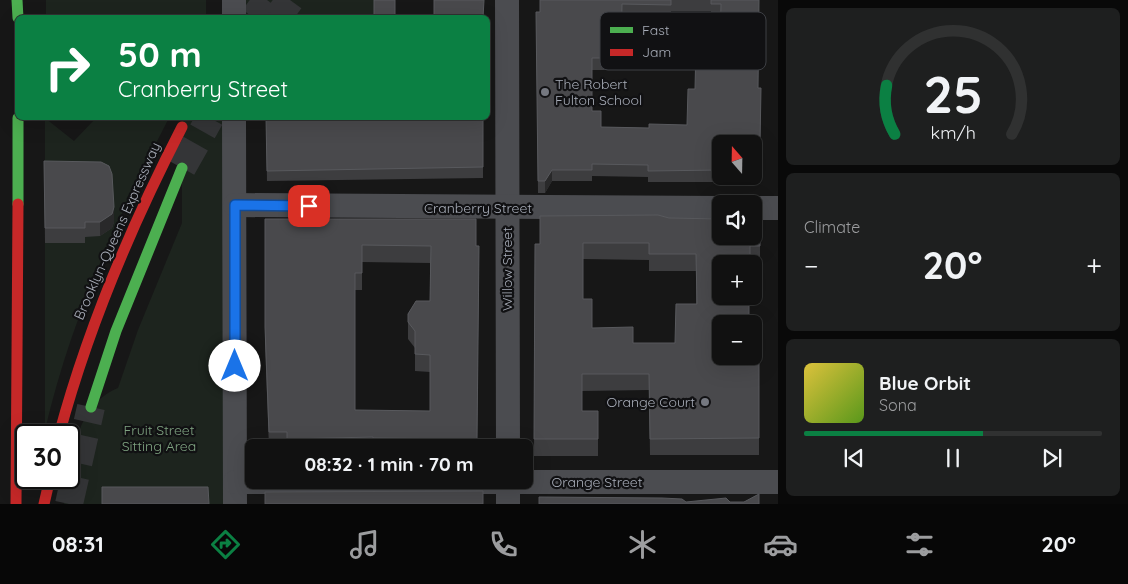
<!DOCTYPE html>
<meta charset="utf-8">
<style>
:root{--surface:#111;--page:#1e1f1f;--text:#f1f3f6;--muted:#9c9d9f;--line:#303131;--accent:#0b8043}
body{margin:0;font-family:Quicksand,sans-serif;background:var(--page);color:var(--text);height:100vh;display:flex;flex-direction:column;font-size:19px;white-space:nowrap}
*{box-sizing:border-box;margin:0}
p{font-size:16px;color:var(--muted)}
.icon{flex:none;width:28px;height:28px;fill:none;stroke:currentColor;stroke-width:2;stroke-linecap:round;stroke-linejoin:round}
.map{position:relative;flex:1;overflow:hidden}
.side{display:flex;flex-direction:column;gap:8px;padding:8px;background:#090909;width:350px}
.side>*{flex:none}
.top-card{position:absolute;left:15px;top:15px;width:475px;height:105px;border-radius:8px;box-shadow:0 5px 20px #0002,0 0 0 1px var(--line);background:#0b8043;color:#fff;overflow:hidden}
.needle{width:32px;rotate:340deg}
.controls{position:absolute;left:712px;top:135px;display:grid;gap:10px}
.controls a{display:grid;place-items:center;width:50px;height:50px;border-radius:8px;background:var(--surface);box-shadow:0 5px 20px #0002,0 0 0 1px var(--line);font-size:25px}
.speed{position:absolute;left:15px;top:424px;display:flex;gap:10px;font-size:25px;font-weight:700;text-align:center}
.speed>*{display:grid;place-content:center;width:65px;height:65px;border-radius:50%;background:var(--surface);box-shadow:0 5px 20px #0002,0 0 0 1px var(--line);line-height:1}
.speed .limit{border:2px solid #111;border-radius:8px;background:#fff;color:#111}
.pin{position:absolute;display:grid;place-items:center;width:42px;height:42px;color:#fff;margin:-21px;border-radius:10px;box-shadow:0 2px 8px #0006}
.me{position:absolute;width:55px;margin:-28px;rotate:0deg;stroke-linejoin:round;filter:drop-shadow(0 0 4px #0008)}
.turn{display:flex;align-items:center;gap:18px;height:105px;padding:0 20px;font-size:22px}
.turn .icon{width:65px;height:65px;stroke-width:2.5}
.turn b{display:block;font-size:35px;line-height:42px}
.big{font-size:38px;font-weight:800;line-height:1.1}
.side .tile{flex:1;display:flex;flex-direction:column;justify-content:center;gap:8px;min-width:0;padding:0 18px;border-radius:8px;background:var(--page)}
.side .dial{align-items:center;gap:0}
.dial svg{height:130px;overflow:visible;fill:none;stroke:var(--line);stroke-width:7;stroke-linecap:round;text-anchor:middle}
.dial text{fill:var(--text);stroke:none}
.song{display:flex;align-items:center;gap:15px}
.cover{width:60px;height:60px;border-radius:8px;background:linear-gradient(135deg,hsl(50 70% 55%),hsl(90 70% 35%))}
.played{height:5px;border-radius:2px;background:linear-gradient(90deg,var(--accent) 60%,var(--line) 60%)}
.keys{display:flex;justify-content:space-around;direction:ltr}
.heat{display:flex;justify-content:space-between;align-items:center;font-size:28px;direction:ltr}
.trip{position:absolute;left:245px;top:439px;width:288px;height:50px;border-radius:8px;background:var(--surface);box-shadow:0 5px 20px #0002,0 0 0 1px var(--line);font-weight:800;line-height:50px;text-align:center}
.tab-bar{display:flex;height:80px;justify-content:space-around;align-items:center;background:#070707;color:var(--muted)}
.tab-bar .icon{width:35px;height:35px}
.tab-bar .current{color:var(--accent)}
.tab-bar b{font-size:22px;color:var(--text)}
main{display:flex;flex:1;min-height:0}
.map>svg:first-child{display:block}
</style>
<main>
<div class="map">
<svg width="778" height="504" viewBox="0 0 778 504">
<rect width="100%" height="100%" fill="#171717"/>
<g fill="#1d241e">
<rect x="46" y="0" width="160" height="17"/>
<polygon points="245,0 375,0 374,17 245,18"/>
<path d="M 45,118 L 74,141 L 96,118 L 169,118 C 117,218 71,319 45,430 Z"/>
<path d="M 182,118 L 225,118 L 226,504 L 64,504 C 70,463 74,406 118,388 L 138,330 L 182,223 Z"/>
</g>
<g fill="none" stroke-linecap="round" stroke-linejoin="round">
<g stroke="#343537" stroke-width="28" stroke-dasharray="28 14" stroke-linecap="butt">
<polyline points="254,18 267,0"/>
<polyline points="277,18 290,0"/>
<polyline points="182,168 210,118"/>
<polyline points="69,504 91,407"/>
</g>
<g stroke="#4b4c50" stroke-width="24">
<polyline points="234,0 234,18"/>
<polyline points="507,0 508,448"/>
<polyline points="234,118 235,504"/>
<polyline points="235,205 721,208"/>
<polyline points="754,208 778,208"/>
<polyline points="235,482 778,482"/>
<polyline points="508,504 508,480"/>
</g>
<g stroke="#4caf50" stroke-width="11">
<polyline points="17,0 18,18"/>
<polyline points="18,204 18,118"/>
</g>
<g stroke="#c62828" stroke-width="11">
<path d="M 59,435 C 88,327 131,226 182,127"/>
<polyline points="16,504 18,204"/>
<polyline points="44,504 50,478"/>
</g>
<polyline stroke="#4caf50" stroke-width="11" points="91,407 116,331 182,168"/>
</g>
<g fill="#3d3d3f" fill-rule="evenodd">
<path d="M 540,0 L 759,0 L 758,88 L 761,88 L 760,154 L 756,154 L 756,182 L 648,182 L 648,177 L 592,176 L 592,181 L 552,181 L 545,193 L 538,193 L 536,12 L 540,12 ZM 671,11 L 711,11 L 711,16 L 720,16 L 720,45 L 695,89 L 687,125 L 649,128 L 601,127 L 592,111 L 592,70 L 611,70 L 611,63 L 621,63 L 622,16 L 671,17 ZM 721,144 L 754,144 L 754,176 L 721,176 Z"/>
<polygon points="266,118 483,118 483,178 267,181"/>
<polygon points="44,161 114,222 112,228 100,236 85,237 85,243 45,243"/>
<path d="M 669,218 L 760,219 L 760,263 L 750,263 L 721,356 L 759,340 L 759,455 L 650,455 L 649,390 L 582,391 L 582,411 L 598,411 L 598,456 L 534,456 L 535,244 L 540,244 ZM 583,259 L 649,260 L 649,271 L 696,271 L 696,304 L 675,343 L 633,343 L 592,328 L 583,299 Z"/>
<path d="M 265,219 L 479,246 L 477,448 L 269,448 L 265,344 ZM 362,262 L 430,263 L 430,301 L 408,314 L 408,339 L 415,348 L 415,371 L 430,372 L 430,411 L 355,410 L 355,290 L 362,290 Z"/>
</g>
<g fill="#29292a">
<polygon points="552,170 552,181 545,193 545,181"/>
<polygon points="114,207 114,222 112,228 100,236 100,222"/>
</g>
<g fill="#49494c" stroke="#58595d" fill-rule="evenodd">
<rect x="374" y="0" width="21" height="18"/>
<polygon points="434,0 484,0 483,18 434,18"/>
<polygon points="540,0 671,0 671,5 622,4 621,51 611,51 611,58 592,58 592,111 601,111 601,127 649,128 649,124 687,125 688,89 695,89 696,45 720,45 721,4 711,4 711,0 759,0 758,88 761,88 760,143 756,143 756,170 754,170 754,144 721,144 721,170 648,171 648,165 592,164 592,170 552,170 545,181 538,181 536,12 540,12"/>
<polygon points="266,118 483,118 483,167 267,171"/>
<polygon points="44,161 101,162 109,166 112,174 114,207 112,214 100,222 85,222 85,228 45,228"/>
<path d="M 658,215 L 669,218 L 721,219 L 721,236 L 754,236 L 754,219 L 760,219 L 760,246 L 750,246 L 750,264 L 721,264 L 721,296 L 749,296 L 749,324 L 721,324 L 721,356 L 754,356 L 754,340 L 759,340 L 759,438 L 650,439 L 649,374 L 582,374 L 582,411 L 598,411 L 598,439 L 534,439 L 535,244 L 540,244 L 540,216 ZM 583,243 L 649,243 L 649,254 L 696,254 L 697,304 L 676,304 L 675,343 L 633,343 L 633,327 L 592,328 L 592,299 L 583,299 Z"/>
<path d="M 265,219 L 476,219 L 476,246 L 479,246 L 477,439 L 373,438 L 373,437 L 287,439 L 287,432 L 269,432 L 265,327 ZM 362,245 L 431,246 L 430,301 L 416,301 L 408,314 L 408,322 L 415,331 L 415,354 L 430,355 L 430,411 L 355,410 L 355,273 L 362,273 Z"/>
<polygon points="102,487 208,487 209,504 102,504"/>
<polygon points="483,491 483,504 265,504 265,492"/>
<polygon points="759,494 759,504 539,504 539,497 662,498 682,499 686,502 726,498 730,502 744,502"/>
</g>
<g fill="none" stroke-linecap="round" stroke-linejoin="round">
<g stroke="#114b97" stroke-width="12">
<polyline id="route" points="235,366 235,205 309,206"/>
</g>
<use href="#route" stroke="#1a73e8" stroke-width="9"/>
</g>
<g fill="#757880" stroke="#111113" stroke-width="2">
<circle cx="545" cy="92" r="5"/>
<circle cx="705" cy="402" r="5"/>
</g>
<g text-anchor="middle" stroke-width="4.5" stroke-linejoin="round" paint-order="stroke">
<g font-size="14" fill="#a8adb8" stroke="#111113" text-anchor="start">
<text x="555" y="89">The Robert<tspan x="555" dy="16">Fulton School</tspan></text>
<text x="695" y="407" text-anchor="end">Orange Court</text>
</g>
<g font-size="14" fill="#a8adb8" stroke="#111113">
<text x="478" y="213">Cranberry Street</text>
<text transform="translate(117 231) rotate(-66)" y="5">Brooklyn-Queens Expressway</text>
<text transform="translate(507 269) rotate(-90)" y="5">Willow Street</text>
<text x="597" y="487">Orange Street</text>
</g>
<g font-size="14" fill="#7fa381" stroke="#111113">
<text x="159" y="435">Fruit Street<tspan x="159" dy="16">Sitting Area</tspan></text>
</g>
</g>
<rect x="600" y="12" width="166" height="58" rx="8" fill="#111113" stroke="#3e4045" stroke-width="1"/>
<rect x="610" y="27" width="23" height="6" fill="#4caf50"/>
<rect x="610" y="49" width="23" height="7" fill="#c62828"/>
<g font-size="14" fill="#a8adb8">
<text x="642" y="35">Fast</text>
<text x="642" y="57">Jam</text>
</g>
</svg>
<div class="controls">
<a><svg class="needle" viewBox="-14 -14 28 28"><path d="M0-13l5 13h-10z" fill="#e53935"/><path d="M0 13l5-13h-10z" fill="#9c9d9f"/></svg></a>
<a><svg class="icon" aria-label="sound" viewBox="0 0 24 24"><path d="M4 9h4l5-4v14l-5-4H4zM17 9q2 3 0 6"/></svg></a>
<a>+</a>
<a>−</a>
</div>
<div class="speed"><div class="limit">30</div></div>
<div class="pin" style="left:309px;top:206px;background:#d93025"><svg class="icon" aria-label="arrive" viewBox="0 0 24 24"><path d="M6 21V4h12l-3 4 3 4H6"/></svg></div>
<svg class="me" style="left:235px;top:366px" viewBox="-20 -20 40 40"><circle r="19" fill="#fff"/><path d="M0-13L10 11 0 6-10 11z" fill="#1a73e8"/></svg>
<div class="trip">08:32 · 1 min · 70 m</div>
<div class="top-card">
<div class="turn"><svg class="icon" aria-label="right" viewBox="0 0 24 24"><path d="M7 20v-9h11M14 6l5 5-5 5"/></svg><div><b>50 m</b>Cranberry Street</div></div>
</div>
</div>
<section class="side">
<div class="tile dial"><svg viewBox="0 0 100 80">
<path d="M14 69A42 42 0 1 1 86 69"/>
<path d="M14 69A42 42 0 0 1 9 39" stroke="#0b8043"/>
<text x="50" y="56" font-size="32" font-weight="700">25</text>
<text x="50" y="72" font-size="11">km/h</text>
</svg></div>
<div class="tile"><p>Climate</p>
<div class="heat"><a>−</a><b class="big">20°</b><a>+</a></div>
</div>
<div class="tile">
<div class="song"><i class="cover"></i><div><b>Blue Orbit</b><p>Sona</p></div></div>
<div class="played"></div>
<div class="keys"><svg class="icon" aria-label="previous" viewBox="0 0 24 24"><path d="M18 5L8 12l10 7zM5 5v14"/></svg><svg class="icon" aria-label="pause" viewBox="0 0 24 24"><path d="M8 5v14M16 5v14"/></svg><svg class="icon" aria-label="next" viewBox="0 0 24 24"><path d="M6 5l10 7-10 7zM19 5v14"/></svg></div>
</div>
</section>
</main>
<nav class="tab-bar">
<b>08:31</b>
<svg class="icon current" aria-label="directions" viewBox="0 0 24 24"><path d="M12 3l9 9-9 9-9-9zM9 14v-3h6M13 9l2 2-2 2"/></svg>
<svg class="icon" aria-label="music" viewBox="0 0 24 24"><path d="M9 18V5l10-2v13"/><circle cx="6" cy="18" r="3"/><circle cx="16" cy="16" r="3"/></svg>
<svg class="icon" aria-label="phone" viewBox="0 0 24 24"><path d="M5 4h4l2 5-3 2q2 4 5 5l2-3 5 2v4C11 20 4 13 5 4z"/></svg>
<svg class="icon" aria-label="climate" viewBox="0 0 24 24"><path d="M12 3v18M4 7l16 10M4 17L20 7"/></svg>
<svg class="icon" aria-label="car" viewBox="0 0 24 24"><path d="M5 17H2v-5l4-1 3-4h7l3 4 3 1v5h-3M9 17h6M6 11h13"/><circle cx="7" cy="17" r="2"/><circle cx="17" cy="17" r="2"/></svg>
<svg class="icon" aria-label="filters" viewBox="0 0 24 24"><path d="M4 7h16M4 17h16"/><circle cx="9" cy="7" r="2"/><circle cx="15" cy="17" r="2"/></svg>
<b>20°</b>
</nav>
